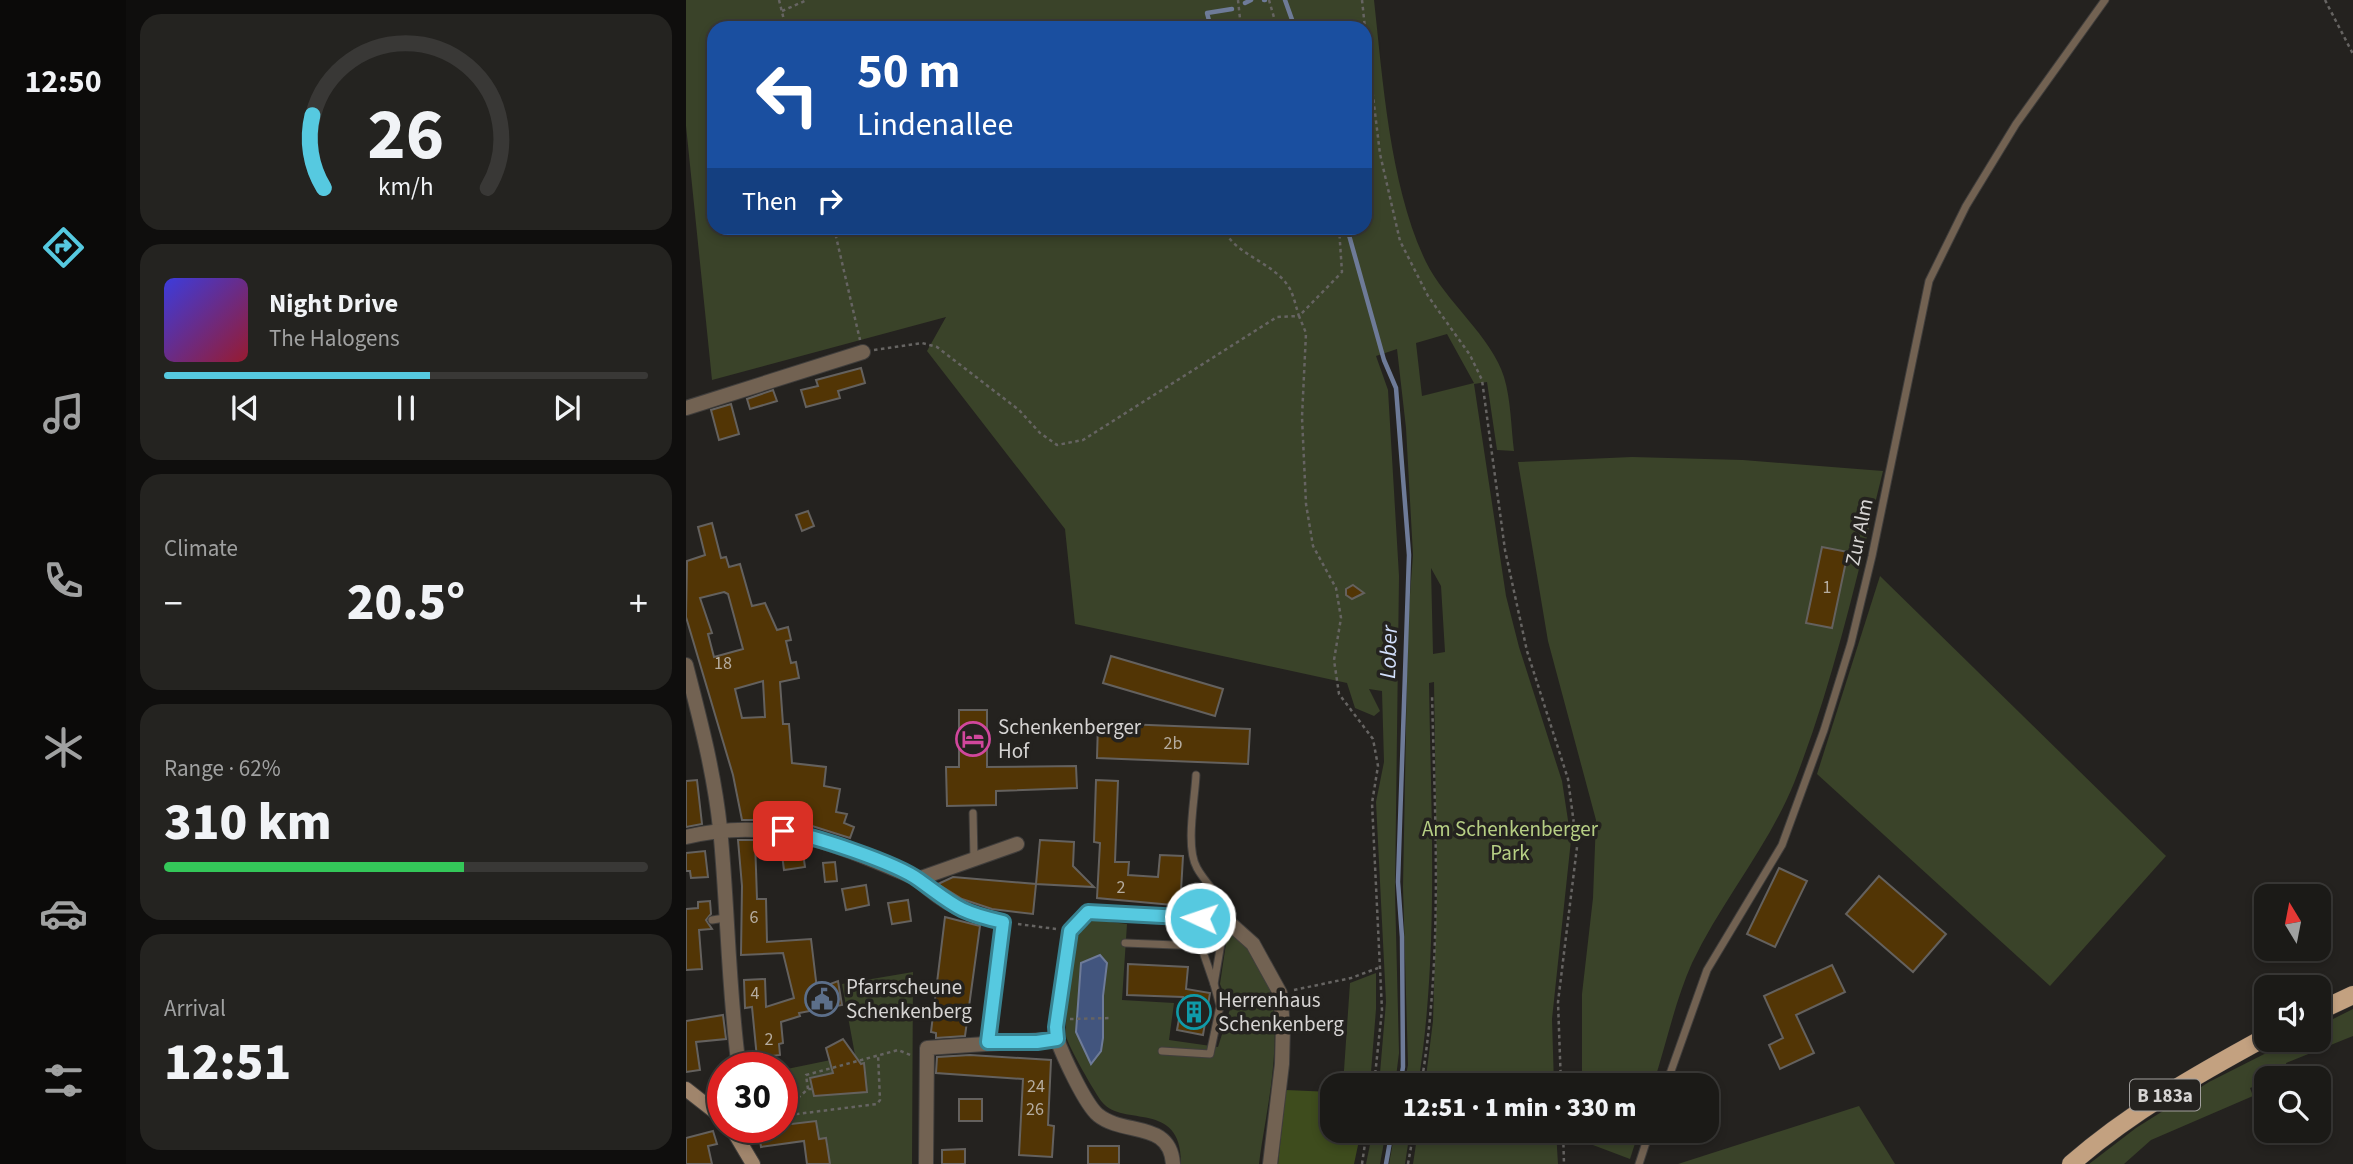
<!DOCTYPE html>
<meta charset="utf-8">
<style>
:root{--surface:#1b1a17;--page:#242320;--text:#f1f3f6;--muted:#a0a1a1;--line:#393836;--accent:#56c9e0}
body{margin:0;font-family:"Source Sans 3",sans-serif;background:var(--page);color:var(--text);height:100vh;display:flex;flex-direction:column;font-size:26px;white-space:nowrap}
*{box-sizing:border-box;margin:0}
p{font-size:23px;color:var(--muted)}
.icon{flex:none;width:38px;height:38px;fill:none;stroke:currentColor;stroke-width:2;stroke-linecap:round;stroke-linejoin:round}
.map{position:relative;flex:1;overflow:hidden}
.side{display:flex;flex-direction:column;gap:14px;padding:14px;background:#0f0e0d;width:560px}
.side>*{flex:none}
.hud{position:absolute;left:21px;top:21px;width:665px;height:214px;border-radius:21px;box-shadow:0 4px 10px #0003,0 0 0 2px var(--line);background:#1a4fa0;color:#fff;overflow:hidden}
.needle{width:46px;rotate:350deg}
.buttons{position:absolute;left:1568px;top:884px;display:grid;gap:14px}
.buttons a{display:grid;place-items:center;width:77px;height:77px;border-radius:14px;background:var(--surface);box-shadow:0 4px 10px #0003,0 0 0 2px var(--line);font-size:35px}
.speed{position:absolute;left:21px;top:1052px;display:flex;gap:14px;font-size:35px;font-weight:700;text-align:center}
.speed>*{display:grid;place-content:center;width:91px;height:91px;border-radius:50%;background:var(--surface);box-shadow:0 4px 10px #0003,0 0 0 2px var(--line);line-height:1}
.speed .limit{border:10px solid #d22;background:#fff;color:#111}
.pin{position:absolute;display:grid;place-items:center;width:60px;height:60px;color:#fff;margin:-30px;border-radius:14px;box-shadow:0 4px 10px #0006}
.me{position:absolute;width:77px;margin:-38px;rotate:273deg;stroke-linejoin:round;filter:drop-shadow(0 0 5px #0008)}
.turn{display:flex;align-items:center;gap:24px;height:147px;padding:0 35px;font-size:32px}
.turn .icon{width:91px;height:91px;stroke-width:2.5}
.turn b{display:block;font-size:49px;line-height:60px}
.then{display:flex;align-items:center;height:66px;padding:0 35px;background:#0003;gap:14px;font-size:26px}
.big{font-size:52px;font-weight:800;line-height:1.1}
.side .card{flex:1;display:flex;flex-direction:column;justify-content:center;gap:10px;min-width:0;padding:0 24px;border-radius:21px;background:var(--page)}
.side .dial{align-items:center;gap:0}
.dial svg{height:182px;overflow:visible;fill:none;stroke:var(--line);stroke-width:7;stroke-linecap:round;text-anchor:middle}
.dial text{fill:var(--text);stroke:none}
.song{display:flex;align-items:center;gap:21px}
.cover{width:84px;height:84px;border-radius:10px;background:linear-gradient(135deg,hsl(240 70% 55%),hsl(350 70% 35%))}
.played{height:7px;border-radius:4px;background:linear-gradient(90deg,var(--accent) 55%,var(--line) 55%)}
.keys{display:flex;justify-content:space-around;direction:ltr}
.heat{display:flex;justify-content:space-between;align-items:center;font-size:38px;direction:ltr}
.charge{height:10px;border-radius:5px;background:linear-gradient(90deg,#34c759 62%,var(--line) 0)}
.trip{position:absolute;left:634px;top:1073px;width:399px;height:70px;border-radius:21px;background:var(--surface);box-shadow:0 4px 10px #0003,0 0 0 2px var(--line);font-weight:800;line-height:70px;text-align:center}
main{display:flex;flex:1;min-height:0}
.dock{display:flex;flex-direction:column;width:126px;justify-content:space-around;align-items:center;background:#0b0a09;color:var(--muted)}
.dock .icon{width:49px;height:49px}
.dock .active{color:var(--accent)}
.dock b{font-size:32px;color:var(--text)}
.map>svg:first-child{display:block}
</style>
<main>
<nav class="dock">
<b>12:50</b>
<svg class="icon active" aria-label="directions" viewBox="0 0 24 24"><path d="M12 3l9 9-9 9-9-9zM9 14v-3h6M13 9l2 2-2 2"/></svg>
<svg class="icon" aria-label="music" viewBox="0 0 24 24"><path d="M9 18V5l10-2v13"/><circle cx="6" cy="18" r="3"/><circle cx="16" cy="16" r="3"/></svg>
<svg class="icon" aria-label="phone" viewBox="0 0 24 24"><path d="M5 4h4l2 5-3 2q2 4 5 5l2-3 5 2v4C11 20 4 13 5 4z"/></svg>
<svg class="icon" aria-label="climate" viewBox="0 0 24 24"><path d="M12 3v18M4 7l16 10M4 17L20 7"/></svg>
<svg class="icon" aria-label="car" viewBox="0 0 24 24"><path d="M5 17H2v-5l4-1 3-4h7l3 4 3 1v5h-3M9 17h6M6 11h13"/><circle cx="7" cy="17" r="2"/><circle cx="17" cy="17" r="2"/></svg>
<svg class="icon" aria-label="filters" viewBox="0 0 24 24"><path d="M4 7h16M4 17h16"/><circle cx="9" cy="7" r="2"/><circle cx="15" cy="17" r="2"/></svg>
</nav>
<section class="side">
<div class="card dial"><svg viewBox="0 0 100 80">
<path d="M14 69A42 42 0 1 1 86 69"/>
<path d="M14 69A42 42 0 0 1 9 37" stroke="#56c9e0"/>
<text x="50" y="56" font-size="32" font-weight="700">26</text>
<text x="50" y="72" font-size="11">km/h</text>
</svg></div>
<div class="card">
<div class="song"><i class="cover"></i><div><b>Night Drive</b><p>The Halogens</p></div></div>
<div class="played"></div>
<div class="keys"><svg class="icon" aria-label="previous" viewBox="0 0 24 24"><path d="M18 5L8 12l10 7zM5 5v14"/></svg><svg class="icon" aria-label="pause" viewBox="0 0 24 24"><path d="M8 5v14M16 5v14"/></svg><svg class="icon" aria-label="next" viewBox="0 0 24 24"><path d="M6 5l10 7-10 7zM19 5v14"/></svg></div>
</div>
<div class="card"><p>Climate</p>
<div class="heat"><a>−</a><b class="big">20.5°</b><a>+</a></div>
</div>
<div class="card"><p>Range · 62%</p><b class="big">310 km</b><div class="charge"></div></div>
<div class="card"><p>Arrival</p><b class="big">12:51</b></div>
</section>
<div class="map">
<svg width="1667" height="1164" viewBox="0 0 1667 1164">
<rect width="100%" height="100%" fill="#24221f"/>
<g fill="#3a4329" fill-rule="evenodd">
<path d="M 0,0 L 688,0 C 697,82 704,187 740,262 C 759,301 806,337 818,377 C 825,400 825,427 828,451 L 811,450 L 801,382 L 788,384 L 820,596 L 833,647 L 876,781 L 885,840 L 866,1019 L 868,1085 L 739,1085 L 747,1021 L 751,889 L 748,682 L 743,683 C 745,817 753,953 732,1085 L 718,1085 L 722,1065 L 717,887 L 722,621 L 727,555 L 720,428 L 711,349 L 690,356 L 702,390 L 713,576 L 709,892 L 713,1053 L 709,1085 L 693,1085 L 700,1002 L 690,802 L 698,762 L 696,691 L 683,689 L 694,711 L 688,716 L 669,708 L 661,683 L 389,624 L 379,529 L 241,351 L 260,317 L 26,380 L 0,126 ZM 28,28 L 679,28 L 679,228 L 28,228 ZM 761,334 L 788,383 L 736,396 L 730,343 ZM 745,568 L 755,586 L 759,652 L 747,654 Z"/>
<path d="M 946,457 L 1057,460 L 1197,471 C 1171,576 1148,681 1108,783 C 1082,847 1036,900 1006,963 C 989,1001 980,1045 967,1085 L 896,1085 L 896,994 L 907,898 L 910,820 L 862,641 L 832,462 Z"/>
<polygon points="1194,576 1480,856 1364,986 1131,774"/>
<path d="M 407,920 L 441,924 L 436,1000 L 488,1003 L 483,1040 L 532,1047 L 544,1009 L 534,984 L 542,930 C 548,935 557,941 563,947 C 609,1001 581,1100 573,1164 L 495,1164 C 496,1099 437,1128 416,1102 C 410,1095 381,1044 380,1036 C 378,1027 387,951 390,940 C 392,933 402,926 407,920 Z"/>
<polygon points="227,972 226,1164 144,1164 141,1139 133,1139 130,1121 96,1125 96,1070 169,1055 156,984"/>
<polygon points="690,973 690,1009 684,1085 657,1085 664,983"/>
<polygon points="1667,1009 1667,1036 1600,1063 1602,1073 1580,1078 1580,1082 1564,1088 1567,1096 1465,1140 1438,1164 1403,1164 1450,1128 1523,1082 1606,1040 1633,1040 1633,1026"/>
<polygon points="1173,1106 1209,1164 992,1164"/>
<polygon points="687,1130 700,1131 694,1164 680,1164"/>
<polygon points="709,1131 724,1131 719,1164 703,1164"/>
<polygon points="732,1131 870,1131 872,1164 727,1164"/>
<polygon points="898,1131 898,1130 953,1131 944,1159 899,1142"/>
</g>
<polygon fill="#3e4c1d" points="600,1090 646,1092 646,1130 675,1131 668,1164 592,1164"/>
<polygon fill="#42557e" stroke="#6e7b98" stroke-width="2" points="414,955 421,963 417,996 417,1038 415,1051 405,1064 390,1032 395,963"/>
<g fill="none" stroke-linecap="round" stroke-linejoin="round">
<g stroke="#6e7b98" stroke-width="4.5">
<polyline points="578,0 579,0"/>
<polyline points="599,0 609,28"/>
<polyline points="559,3 565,0"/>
<polyline points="525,28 521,13 546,9"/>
<polyline points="661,228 698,360 710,388 723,555 712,882 716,937 717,1067 714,1085"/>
<polyline points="700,1164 706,1130"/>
</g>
</g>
<g fill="#523505" stroke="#64615e" stroke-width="2" fill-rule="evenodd">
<polygon points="175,368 179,383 152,391 154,398 120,407 115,390 132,386 130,380"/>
<polygon points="87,390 91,401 64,409 61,399"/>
<polygon points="45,404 53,434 33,440 25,410"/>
<polygon points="122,511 128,526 116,531 110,515"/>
<path d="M 26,523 L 35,558 L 40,557 L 43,567 L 54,564 L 66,606 L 79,603 L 91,630 L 102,627 L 105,640 L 100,641 L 105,663 L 110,662 L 113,678 L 94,682 L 97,724 L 103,724 L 106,763 L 140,767 L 138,786 L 154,789 L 150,812 L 161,814 L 158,823 L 168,827 L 164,838 L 104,819 L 108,805 L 74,811 L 75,818 L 68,820 L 56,820 L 47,775 L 0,617 L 1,561 L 19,555 L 12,527 ZM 38,592 L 42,594 L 57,649 L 28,657 L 22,634 L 26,633 L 14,598 ZM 77,681 L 79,717 L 56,718 L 49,689 Z"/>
<polygon points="1136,547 1162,552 1146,628 1120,623"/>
<polygon points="667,585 678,593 666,599 660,595 660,589"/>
<polygon points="425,656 537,689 529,716 417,683"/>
<polygon points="273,710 301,710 301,767 390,766 391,788 310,791 310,805 261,806 260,767 273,767"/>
<polygon points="412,723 564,729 562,764 411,758"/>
<polygon points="11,780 16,824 0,827 0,781"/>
<polygon points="410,780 432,781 429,862 443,862 442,875 472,877 474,855 497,856 495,891 520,892 519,908 411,898 414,843 408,842"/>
<polygon points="52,840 69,840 71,899 80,899 81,942 125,939 131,989 152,981 156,1005 113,1013 114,1016 95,1022 97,1043 93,1044 94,1055 71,1058 66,1007 59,1008 58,980 79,979 80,1007 108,998 97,953 55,955 56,886"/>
<polygon points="354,840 388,842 387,866 408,887 350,884"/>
<polygon points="108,845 116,846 119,867 98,870 95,847"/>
<polygon points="19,851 22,877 5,878 4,871 0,871 0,853"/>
<polygon points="149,862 151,881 139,882 137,863"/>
<polygon points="1093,868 1121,881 1089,947 1061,934"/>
<polygon points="1193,876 1260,934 1227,972 1160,914"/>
<polygon points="267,877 350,884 347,914 306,909 276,899 252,884"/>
<polygon points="180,885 183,905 160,910 156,889"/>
<polygon points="222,900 225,921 206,924 202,903"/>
<polygon points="24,901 25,914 20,920 26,929 13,930 16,969 0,970 0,909 12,908 12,902"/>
<polygon points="259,917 294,926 279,1036 250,1038 250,1033 245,1032"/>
<polygon points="442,964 502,967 500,989 524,993 517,1035 491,1030 497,997 441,995"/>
<polygon points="1146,965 1159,992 1110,1015 1128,1053 1094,1069 1083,1045 1097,1038 1078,996"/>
<polygon points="37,1015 40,1039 10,1042 14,1070 0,1072 0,1021"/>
<polygon points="157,1039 175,1064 178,1063 181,1092 128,1096 124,1078 147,1073 140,1048"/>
<polygon points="284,1055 365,1060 362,1125 368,1126 366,1157 333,1155 337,1079 250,1073 251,1057"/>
<rect x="273" y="1099" width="23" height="22"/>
<polygon points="130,1121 133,1139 140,1138 144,1164 121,1164 118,1141 75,1147 72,1128"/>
<polygon points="27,1131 31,1144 22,1146 26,1164 0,1164 0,1138"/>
<rect x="402" y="1146" width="31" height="18"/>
<polygon points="279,1149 279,1164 256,1164 256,1150"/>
</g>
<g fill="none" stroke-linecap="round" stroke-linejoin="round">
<g stroke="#403e3c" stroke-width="9">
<g id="lane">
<path d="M 510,775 C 509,799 499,847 511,868 C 522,888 540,899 545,923"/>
<polyline points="287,813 288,859"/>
<polyline points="26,920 39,918"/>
<polyline points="439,943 515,946 528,984"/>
<polyline points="302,1042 317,922"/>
<polyline points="476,1051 524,1054 534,1006 528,984 539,920"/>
<polyline points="980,1085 1021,970 1096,845 1138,730 1165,643 1186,556 1243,281 1280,206 1330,124 1419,0"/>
<polyline points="953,1164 964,1130"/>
</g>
</g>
<g stroke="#403e3c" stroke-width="16">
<g id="street">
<polyline points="0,408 177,352"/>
<path d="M 0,665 C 14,719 28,772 34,828 C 42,908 42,988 53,1068"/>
<path d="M 0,837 C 89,815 151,845 232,879 L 331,844"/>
<path d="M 232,879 C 259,906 282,914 317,922"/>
<polyline points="240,1164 241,1048 371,1039"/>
<path d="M 487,1164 C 484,1120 438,1136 412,1115 C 399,1104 377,1056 371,1039 L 370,1027 L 384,931 L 402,912 L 539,919 L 567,944 L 594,993 L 597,1026 L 596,1064 L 584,1164"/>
</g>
</g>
<g stroke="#403e3c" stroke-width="16">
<g id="secondary">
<polyline points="0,1089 37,1118"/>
<polyline points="45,1127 67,1164"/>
</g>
</g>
<g stroke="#403e3c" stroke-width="19">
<g id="primary">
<polyline points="1633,1011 1667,995"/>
<path d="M 1385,1164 C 1443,1113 1512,1074 1580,1037"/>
</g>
</g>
<g stroke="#666462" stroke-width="2.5" stroke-dasharray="3.5 3.5" stroke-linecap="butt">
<polyline points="93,0 100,28"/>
<polyline points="552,0 555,28"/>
<polyline points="583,0 591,28"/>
<polyline points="676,0 679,28"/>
<polyline points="1639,0 1667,54"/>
<polyline points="96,11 121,0"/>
<polyline points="679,30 694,154 714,241 742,296 784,355 796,380 819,550 841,651 882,779 891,847 872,1002 875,1085"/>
<polyline points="148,228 174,340"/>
<polyline points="653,228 656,272 613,316 620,333 616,417 620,504 627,546 650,588 655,618 648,660 653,694 687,739 692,766 686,803 696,1010 688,1085"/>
<path d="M 188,350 L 236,343 L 251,347 L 333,410 L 354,433 L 371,445 L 397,440 L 591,317 L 613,316 C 610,307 608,297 604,289 C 589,262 549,256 537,228"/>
<polyline points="332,924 370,929"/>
<polyline points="608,990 665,978 692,968"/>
<polyline points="384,1019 426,1018"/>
<path d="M 735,1085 C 757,957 749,824 746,694"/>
<polyline points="122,1089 120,1075 212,1050 227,1056"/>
<polyline points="96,1112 122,1089 127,1089"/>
<polyline points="103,1115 191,1104 194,1100 192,1054"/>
<polyline points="877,1130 878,1164"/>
<polyline points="676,1164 681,1130"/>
<polyline points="722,1164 728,1130"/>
</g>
<use href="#lane" stroke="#726252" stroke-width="7"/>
<use href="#street" stroke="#726252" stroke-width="14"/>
<use href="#secondary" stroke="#a0856c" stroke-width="14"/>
<use href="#primary" stroke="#c3a180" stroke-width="18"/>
</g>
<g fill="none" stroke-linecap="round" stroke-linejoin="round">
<g stroke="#388392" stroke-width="18">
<path id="route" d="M 97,831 C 126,835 210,863 233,880 C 269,906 272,912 317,922 L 302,1042 L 351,1042 L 371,1039 L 370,1027 L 384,931 L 402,912 L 514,918"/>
</g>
<use href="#route" stroke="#56c9e0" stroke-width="12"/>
</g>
<defs>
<g id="hotel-ring" transform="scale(1.75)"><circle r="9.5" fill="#24221f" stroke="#d1479c" stroke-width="1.5"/><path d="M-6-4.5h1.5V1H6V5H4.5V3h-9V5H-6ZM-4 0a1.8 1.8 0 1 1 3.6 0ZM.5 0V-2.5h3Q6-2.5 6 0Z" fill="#d1479c"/></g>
<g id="civic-ring" transform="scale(1.75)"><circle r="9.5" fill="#24221f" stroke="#5c6f8a" stroke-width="1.5"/><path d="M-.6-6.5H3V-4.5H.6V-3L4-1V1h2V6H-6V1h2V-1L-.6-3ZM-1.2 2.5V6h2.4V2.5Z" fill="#5c6f8a"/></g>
<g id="building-ring" transform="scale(1.75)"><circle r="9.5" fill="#24221f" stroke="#0f9aa8" stroke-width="1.5"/><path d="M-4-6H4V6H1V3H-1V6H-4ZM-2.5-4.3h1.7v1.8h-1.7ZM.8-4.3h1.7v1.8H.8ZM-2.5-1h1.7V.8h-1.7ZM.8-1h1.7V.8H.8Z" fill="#0f9aa8"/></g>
</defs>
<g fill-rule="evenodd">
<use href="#hotel-ring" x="287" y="739"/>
<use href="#civic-ring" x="136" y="999"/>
<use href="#building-ring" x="508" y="1012"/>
</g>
<g text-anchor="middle" stroke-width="7" stroke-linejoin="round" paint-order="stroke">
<g font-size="18" fill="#b5aca0">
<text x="1141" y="593">1</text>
<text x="37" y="669">18</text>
<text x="487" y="749">2b</text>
<text x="435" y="893">2</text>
<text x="68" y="923">6</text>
<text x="69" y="999">4</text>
<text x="83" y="1045">2</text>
<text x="350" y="1092">24</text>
<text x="349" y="1115">26</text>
</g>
<rect fill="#24221f" stroke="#a19f9d" stroke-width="2" x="1444" y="1079.5" width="70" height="31" rx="5"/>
<g font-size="19" font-weight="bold" fill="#d6d4d3">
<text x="1479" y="1102">B 183a</text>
</g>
<g font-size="21" fill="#d6d4d3" stroke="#24221f">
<text transform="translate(1173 532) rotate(-78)" y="7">Zur Alm</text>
</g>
<g font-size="21" fill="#d6d4d3" stroke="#24221f" text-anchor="start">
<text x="312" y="734">Schenkenberger<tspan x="312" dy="24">Hof</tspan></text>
<text x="160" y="994">Pfarrscheune<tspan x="160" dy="24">Schenkenberg</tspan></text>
<text x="532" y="1007">Herrenhaus<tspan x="532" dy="24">Schenkenberg</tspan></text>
</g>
<g font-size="21" fill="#b6ce84" stroke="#24221f">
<text x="824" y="836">Am Schenkenberger<tspan x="824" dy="24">Park</tspan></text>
</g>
<g font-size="23" font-style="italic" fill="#d2dffb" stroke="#24221f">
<text transform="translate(702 652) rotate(-88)" y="8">Lober</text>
</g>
</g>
</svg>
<div class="buttons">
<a><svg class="needle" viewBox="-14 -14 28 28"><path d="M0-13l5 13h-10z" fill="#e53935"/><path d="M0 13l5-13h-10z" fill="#a0a1a1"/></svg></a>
<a><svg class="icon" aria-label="sound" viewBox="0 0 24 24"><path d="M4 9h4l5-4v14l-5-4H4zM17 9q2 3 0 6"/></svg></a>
<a><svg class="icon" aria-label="search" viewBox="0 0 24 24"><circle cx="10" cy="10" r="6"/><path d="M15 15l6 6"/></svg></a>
</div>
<div class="speed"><div class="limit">30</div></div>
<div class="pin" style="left:97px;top:831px;background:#d93025"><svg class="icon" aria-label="arrive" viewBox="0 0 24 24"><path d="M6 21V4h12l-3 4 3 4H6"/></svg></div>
<svg class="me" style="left:514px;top:918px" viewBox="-20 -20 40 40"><circle r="17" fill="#56c9e0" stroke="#fff" stroke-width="3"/><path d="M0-11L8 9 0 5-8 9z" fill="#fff"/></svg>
<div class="trip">12:51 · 1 min · 330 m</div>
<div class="hud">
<div class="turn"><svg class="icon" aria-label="left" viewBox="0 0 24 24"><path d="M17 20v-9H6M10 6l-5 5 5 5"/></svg><div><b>50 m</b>Lindenallee</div></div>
<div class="then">Then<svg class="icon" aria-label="right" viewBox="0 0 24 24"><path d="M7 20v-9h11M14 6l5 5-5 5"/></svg></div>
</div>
</div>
</main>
